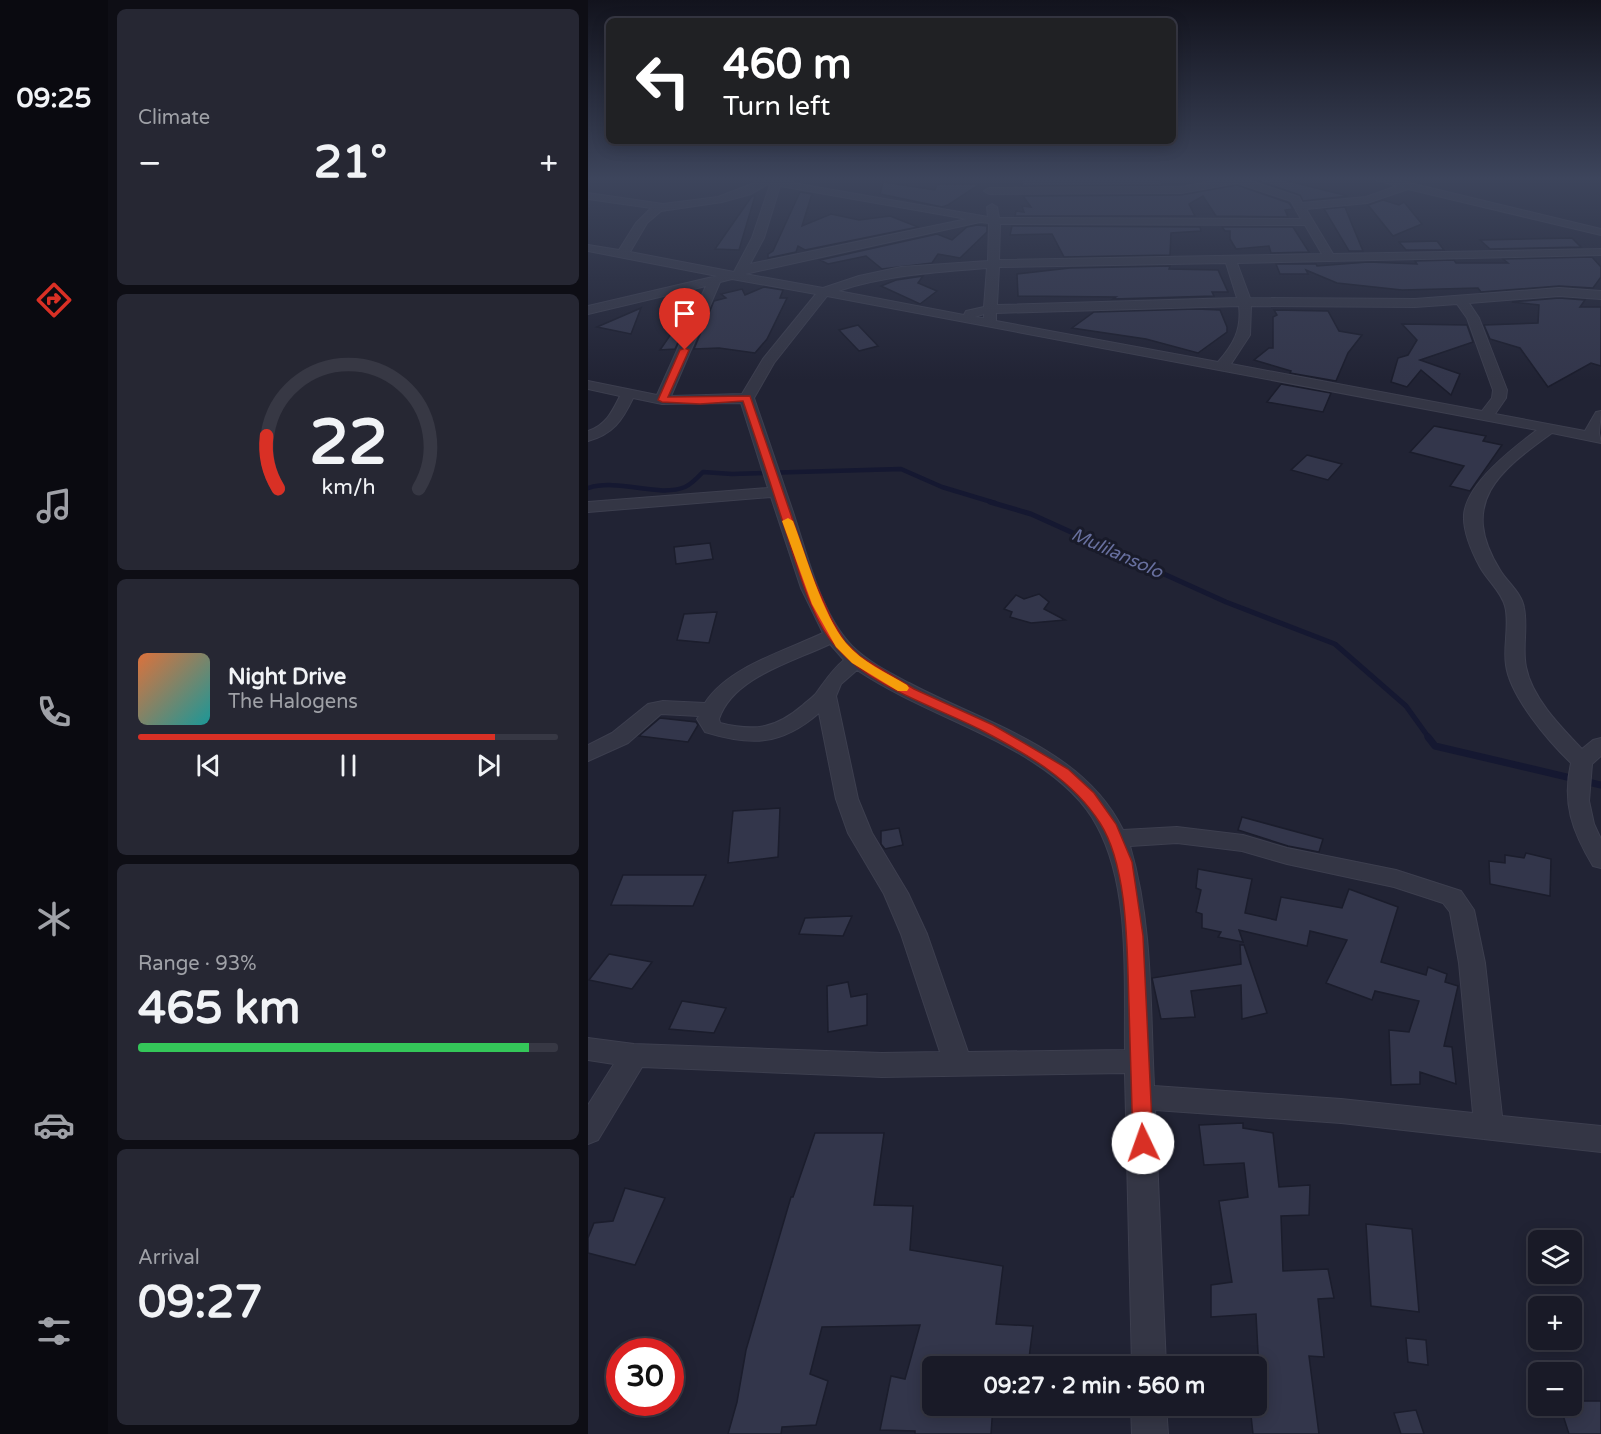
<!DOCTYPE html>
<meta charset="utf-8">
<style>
:root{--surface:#191a27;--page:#262733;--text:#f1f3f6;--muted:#9fa1a7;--line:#373844;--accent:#d93025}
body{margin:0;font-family:"Varela Round",sans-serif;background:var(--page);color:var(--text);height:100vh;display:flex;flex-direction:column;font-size:22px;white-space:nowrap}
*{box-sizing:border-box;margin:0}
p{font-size:20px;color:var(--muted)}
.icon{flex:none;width:33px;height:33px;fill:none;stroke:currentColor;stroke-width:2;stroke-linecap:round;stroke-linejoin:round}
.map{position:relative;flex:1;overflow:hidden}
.details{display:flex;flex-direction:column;gap:9px;padding:9px;background:#0e0e15;width:480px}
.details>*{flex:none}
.top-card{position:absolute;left:18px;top:18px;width:570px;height:126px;border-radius:9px;box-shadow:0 3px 15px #0003,0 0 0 2px var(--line);background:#202124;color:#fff;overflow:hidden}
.fabs{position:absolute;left:940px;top:1230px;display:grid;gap:12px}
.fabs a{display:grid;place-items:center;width:54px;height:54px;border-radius:9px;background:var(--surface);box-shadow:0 3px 15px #0003,0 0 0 2px var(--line);font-size:30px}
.speed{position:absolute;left:18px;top:1338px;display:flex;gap:12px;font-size:30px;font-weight:700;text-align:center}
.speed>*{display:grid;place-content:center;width:78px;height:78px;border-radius:50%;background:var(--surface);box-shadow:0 3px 15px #0003,0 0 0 2px var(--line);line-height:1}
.speed .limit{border:9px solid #d22;background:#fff;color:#111}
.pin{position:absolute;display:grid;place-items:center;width:51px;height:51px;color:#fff;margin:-62px -26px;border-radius:50% 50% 50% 0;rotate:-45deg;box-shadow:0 0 6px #0007}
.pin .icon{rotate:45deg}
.me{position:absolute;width:66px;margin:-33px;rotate:357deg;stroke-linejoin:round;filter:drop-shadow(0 0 4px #0008)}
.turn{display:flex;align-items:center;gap:21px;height:126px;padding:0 18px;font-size:27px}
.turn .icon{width:78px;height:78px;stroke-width:2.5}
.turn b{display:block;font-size:42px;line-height:51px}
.big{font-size:45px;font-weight:700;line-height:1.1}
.details .tile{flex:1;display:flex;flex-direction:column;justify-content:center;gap:9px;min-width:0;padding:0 21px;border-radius:9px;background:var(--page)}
.details .dial{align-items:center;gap:0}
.dial svg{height:156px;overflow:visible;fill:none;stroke:var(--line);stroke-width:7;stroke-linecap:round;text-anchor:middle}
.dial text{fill:var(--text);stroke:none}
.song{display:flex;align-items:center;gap:18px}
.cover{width:72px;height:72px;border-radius:9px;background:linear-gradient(135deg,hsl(20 70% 55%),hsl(180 70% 35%))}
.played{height:6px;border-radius:3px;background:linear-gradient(90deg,var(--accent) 85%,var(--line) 85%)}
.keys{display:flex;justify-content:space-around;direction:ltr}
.heat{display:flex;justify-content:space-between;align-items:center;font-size:33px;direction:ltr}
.charge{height:9px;border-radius:4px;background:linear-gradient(90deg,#34c759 93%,var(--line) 0)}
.trip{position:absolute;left:334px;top:1356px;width:345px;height:60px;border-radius:9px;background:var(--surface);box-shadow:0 3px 15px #0003,0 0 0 2px var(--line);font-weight:700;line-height:60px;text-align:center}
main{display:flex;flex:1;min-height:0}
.tabs{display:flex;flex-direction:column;width:108px;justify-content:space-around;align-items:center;background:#0a0a10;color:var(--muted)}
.tabs .icon{width:42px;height:42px}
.tabs .current{color:var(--accent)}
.tabs b{font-size:27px;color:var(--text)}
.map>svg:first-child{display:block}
</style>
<main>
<nav class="tabs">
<b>09:25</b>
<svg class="icon current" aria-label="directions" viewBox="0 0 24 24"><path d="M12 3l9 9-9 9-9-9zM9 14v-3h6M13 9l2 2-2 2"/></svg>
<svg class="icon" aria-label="music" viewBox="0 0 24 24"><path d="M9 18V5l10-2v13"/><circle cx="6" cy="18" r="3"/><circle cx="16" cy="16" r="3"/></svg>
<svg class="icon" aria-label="phone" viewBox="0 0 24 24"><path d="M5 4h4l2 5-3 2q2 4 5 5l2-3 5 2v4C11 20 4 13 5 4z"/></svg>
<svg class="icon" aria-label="climate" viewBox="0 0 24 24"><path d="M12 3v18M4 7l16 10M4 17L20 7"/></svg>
<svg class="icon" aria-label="car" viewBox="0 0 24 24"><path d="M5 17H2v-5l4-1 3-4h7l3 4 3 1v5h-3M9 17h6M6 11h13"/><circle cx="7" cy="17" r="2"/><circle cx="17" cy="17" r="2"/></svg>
<svg class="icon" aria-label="filters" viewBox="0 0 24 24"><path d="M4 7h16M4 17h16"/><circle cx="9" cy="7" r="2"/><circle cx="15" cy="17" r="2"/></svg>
</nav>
<section class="details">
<div class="tile"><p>Climate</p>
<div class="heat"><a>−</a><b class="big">21°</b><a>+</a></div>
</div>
<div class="tile dial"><svg viewBox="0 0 100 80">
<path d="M14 69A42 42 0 1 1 86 69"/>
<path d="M14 69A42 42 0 0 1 8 42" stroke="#d93025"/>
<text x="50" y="56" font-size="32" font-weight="700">22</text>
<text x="50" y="72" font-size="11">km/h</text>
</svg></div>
<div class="tile">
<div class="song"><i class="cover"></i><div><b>Night Drive</b><p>The Halogens</p></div></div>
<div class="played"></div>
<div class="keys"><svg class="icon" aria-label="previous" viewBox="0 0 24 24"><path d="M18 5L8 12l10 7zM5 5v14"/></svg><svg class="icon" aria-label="pause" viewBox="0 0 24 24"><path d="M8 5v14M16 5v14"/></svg><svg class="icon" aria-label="next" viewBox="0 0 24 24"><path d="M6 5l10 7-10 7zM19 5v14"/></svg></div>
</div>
<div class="tile"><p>Range · 93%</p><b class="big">465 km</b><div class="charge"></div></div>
<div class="tile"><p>Arrival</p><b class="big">09:27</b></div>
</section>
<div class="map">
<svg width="1013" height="1434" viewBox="0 0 1013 1434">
<rect width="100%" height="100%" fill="#212334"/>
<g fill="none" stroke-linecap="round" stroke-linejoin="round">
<path stroke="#151831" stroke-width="4.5" d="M 0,488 C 32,478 69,498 97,487 C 104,484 110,477 115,472 L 144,474 L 313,469 L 354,487 L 407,503"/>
<polyline stroke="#151831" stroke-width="5" points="402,502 443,514 638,602 747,644 818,706 841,738"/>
<polyline stroke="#151831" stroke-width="7" points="840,737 847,746 1013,785"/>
</g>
<g fill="#33364b" stroke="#1b1d2c" stroke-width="1.5">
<polygon points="435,179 554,179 572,180 574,185 434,186"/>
<polygon points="665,179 692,179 760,196 715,201 712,195"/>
<polygon points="295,182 347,190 349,184 392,184 360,205 354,207 292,194"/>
<polygon points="649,185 701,203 705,209 697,210 700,217 628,216 615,196 601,204 607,216 427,216 428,211 436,212 434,206 443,207 435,196 593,195"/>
<polygon points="212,192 224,194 214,226 243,214 271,220 302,216 330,227 217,250 210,246 208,252 180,258 180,254 185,251"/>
<polygon points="164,196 167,196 151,250 127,249"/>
<polygon points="795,200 811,205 816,202 834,224 805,236 780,205"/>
<polygon points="757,207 763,222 775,251 761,251 736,209"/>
<polygon points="389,225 399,226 399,232 372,258 350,254 344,263 294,269 278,256 240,264 232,260 349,234 364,240 379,227"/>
<polygon points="424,226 612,227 613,231 583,233 582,255 476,257 464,234 422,235"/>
<polygon points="634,227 705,227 721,252 683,253 681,246 648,249 642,239 642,231 637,231"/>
<polygon points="984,238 993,247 902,249 892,240"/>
<polygon points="849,241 856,250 818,250 811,242"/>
<polygon points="1004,257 1013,267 1013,277 1005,288 971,286 893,292 890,288 814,290 749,283 718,270 720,274 692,274 688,264 728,264 729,266 780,262 829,264 827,261 866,260 868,263 920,263 915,259"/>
<polygon points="582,266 581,269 630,270 640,292 624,292 626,296 525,299 528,297 430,296 429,274 482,268"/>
<polygon points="335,276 330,283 349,291 332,304 293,286 308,280"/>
<polygon points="176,287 195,290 192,298 199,298 179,339 167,353 131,348 106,349 126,301 138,298 133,294 154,289 157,295"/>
<polygon points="971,298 997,300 992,307 1013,307 1013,366 1003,363 960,387 932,348 902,339 896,325 950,323 951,305 924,302"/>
<polygon points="106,307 87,349 72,350 101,308"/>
<polygon points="53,308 43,334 9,327"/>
<polygon points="608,309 632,310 639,327 639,332 610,353 558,339 484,328 506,312"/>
<polygon points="686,310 740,311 751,331 774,335 760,353 748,381 702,373 703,371 666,360 681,348 685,348 685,317 689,315"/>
<polygon points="814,324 879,325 885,342 832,360 872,374 863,395 833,370 819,387 803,382 810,358 820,355 829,340"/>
<polygon points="270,325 290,346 271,351 251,330"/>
<polygon points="693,384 743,393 735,412 679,402"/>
<polygon points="846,426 898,436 895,441 914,445 882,491 862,486 876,466 822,452"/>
<polygon points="719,455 754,464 740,480 703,470"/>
<polygon points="122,543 125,559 88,564 86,547"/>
<polygon points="451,594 461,602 456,609 477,620 443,623 422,617 424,612 416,609 428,595 436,599"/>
<polygon points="129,612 121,643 89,640 96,614"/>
<polygon points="72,718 108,722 110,725 100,742 51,736"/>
<polygon points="192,808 190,857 140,863 145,811"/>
<polygon points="654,817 735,839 731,852 700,846 650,830"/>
<polygon points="311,828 315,845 297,849 293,844 293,831"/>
<polygon points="938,853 963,859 962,896 902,884 901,861 917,863 917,855 936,858"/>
<polygon points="610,869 664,879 657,913 688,920 693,897 754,908 761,889 810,907 793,962 838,975 840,967 859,974 857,982 870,986 856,1046 864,1047 868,1084 832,1072 832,1084 803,1085 801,1030 821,1032 831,1001 787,991 784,1000 738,983 759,940 722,931 719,946 651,930 655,942 630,937 633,932 614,928 614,914 608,912 613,890 608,888"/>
<polygon points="35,875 118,875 105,906 23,905"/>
<polygon points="264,916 255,936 211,934 217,918"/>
<polygon points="652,945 656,945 679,1013 654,1019 653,985 603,991 607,1017 573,1019 564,978 653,964"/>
<polygon points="21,954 64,962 44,989 1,980"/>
<polygon points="260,982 263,997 279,994 279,1025 240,1032 239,986"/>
<polygon points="94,1001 138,1008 126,1033 81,1029"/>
<polygon points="655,1123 655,1128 685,1133 691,1187 722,1185 721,1215 693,1216 695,1271 740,1269 746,1298 730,1299 736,1357 721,1356 731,1434 665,1434 662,1406 669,1406 669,1372 671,1372 668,1314 623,1317 623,1285 644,1282 631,1201 660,1197 656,1163 616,1165 611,1125"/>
<polygon points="227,1133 296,1133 286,1205 325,1206 322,1250 415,1266 408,1324 445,1326 440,1366 345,1366 345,1406 405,1406 403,1434 327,1434 327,1431 292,1430 303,1376 317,1379 332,1325 234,1327 222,1374 240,1381 228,1425 194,1427 193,1434 140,1434 149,1402 158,1350 203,1197 205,1197"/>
<polygon points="37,1188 77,1198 47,1265 0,1253 0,1238 6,1223 25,1221"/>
<polygon points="778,1224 824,1229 831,1312 783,1306"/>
<polygon points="818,1338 838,1340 840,1365 820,1362"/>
<polygon points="984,1401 1013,1401 1013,1434 981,1434 972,1406 984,1406"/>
<polygon points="828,1410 836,1434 813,1434 806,1413"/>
</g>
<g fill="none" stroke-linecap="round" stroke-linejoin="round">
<g stroke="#3d3f4f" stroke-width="2">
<g id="minor">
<path d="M 162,179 L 205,179 L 205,183 L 400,217 L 399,207 L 404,204 L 409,207 L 411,218 L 713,219 L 703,201 L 649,183 L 593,193 L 401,194 L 396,191 L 401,188 L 593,187 L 637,179 L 657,179 L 711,197 L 714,203 L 778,197 L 809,186 L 786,179 L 805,179 L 1013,229 L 1013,235 L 820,189 L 779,203 L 718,209 L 745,254 L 1013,249 L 1013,255 L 649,263 L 662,298 L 827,299 L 971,288 L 1013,291 L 1013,299 L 971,296 L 881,303 L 891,318 L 919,390 L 918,398 L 907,414 L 997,431 L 1008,412 L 1013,411 L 1011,433 L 1013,443 L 964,433 C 911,471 870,503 912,570 C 919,582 934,593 936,608 C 940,627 934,648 938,667 C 944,698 973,727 994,749 L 1005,740 L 1013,738 L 1013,756 L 1004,764 L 1001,801 L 1006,824 L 1013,839 L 1013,868 L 1005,866 C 984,831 974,803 983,763 C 960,741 922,696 918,665 C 915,646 922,624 917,606 C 913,591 899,580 892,567 C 884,552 875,533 876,515 C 878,484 925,448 949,430 L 239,296 L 186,363 L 166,398 C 179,437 193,476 206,515 C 220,558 233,614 264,646 C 280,662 302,673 321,683 C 396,723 495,748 535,830 L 589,827 L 655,835 L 699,848 L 808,870 L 873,891 L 886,910 L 897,963 L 914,1116 L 1013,1126 L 1013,1152 L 753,1123 L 567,1110 L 578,1366 L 544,1366 L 537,1073 L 294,1077 L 54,1067 L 10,1140 L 0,1144 L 0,1105 L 26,1064 L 0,1060 L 0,1038 L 46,1044 L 294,1053 L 352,1052 L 313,934 L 296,894 L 260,833 L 248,799 L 231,713 C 193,746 163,746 117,732 L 109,719 L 111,716 L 73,714 L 40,743 L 0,761 L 0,745 L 24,733 L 60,704 L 75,701 L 117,703 C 140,667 197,651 235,633 L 213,588 L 183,497 L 0,512 L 0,502 L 180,488 L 153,403 L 74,404 L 45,398 C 34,421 25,434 0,441 L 0,431 C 18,425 24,412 32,396 L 0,389 L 0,381 L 69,395 L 118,286 L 0,314 L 0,306 L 129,276 L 0,251 L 0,245 L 31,250 L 48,223 L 63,208 L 0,199 L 0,193 L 75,204 L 130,197 L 169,182 ZM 180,184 L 182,185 L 164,238 L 146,272 L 42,252 L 59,223 L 73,211 L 134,202 L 163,194 ZM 192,186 L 379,219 L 162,264 L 176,238 ZM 392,222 L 401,223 L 400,261 L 313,267 L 271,276 L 235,288 L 157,274 ZM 412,224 L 717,225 L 734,254 L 411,260 ZM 638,263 L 649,298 L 409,305 L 411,267 ZM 399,268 L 396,307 L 378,311 L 376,315 L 250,291 C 299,275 348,272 399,268 ZM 144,279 L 228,294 L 175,359 L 154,394 L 83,396 L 132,282 ZM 869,304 L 879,318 L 905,390 L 904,398 L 894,411 L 643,364 L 662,335 L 663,306 L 827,307 ZM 651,306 C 654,330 645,345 630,362 L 408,321 L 408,313 ZM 396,314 L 396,318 L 387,317 ZM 242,644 L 256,660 C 244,670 238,680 229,692 C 226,697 219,701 215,705 C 188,728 168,732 132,723 L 131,719 C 145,677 205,662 242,644 ZM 269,670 C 314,700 366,719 414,744 C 450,763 490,789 509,826 C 543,888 536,981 537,1050 L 380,1052 L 339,934 L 320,893 L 284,833 L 270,799 L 248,696 L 253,684 ZM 589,843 L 654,851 L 699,864 L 806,887 L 855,903 L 862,912 L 871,963 L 885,1113 L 753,1099 L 566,1086 C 562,1005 565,924 542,846 Z"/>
<polygon points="543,1406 578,1406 580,1434 544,1434"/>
</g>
</g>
<use href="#minor" fill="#343645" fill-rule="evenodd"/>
</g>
<linearGradient id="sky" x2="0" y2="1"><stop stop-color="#12131d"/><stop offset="0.47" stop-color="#3d455c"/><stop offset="1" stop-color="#3d455c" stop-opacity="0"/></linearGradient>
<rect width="1013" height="380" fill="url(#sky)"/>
<path fill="#d93025" stroke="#8d1f18" stroke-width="1.5" d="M 97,348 L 101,350 L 80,397 L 162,396 L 223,573 L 244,620 L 257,642 L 273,657 L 326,689 L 405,725 L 480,769 L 506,793 L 528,824 L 544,862 L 555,936 L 565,1143 L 562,1149 L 555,1152 L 548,1149 L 545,1143 C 544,1098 542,1052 541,1006 C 539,954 541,868 512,823 C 485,780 439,754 395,731 C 349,707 284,688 249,648 C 223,620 210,568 198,532 C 184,488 170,445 155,401 L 112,404 L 74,402 L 70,400 L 92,350 Z"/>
<path fill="#f59e0b" d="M 200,518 L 205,521 C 219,557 234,614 258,643 C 274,662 299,673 319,685 L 321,688 L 319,691 L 310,691 L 264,663 L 248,647 L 224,604 L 194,521 Z"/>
<g text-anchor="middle" stroke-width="6" stroke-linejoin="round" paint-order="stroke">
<g font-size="18" font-style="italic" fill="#68709f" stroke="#191b2a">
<text transform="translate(529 553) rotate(24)" y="6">Mulilansolo</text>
</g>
</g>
</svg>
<div class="fabs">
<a><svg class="icon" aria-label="layers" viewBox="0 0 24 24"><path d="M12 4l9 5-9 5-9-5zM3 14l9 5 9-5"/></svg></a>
<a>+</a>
<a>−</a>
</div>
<div class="speed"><div class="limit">30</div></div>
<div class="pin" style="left:97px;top:350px;background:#d93025"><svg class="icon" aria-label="arrive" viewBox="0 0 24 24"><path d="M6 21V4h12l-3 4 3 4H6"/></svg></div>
<svg class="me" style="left:555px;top:1143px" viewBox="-20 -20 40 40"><circle r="19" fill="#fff"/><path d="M0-13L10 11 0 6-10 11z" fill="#d93025"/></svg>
<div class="trip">09:27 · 2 min · 560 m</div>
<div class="top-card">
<div class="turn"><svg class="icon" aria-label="left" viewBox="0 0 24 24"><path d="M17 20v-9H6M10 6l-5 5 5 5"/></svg><div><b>460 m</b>Turn left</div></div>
</div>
</div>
</main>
